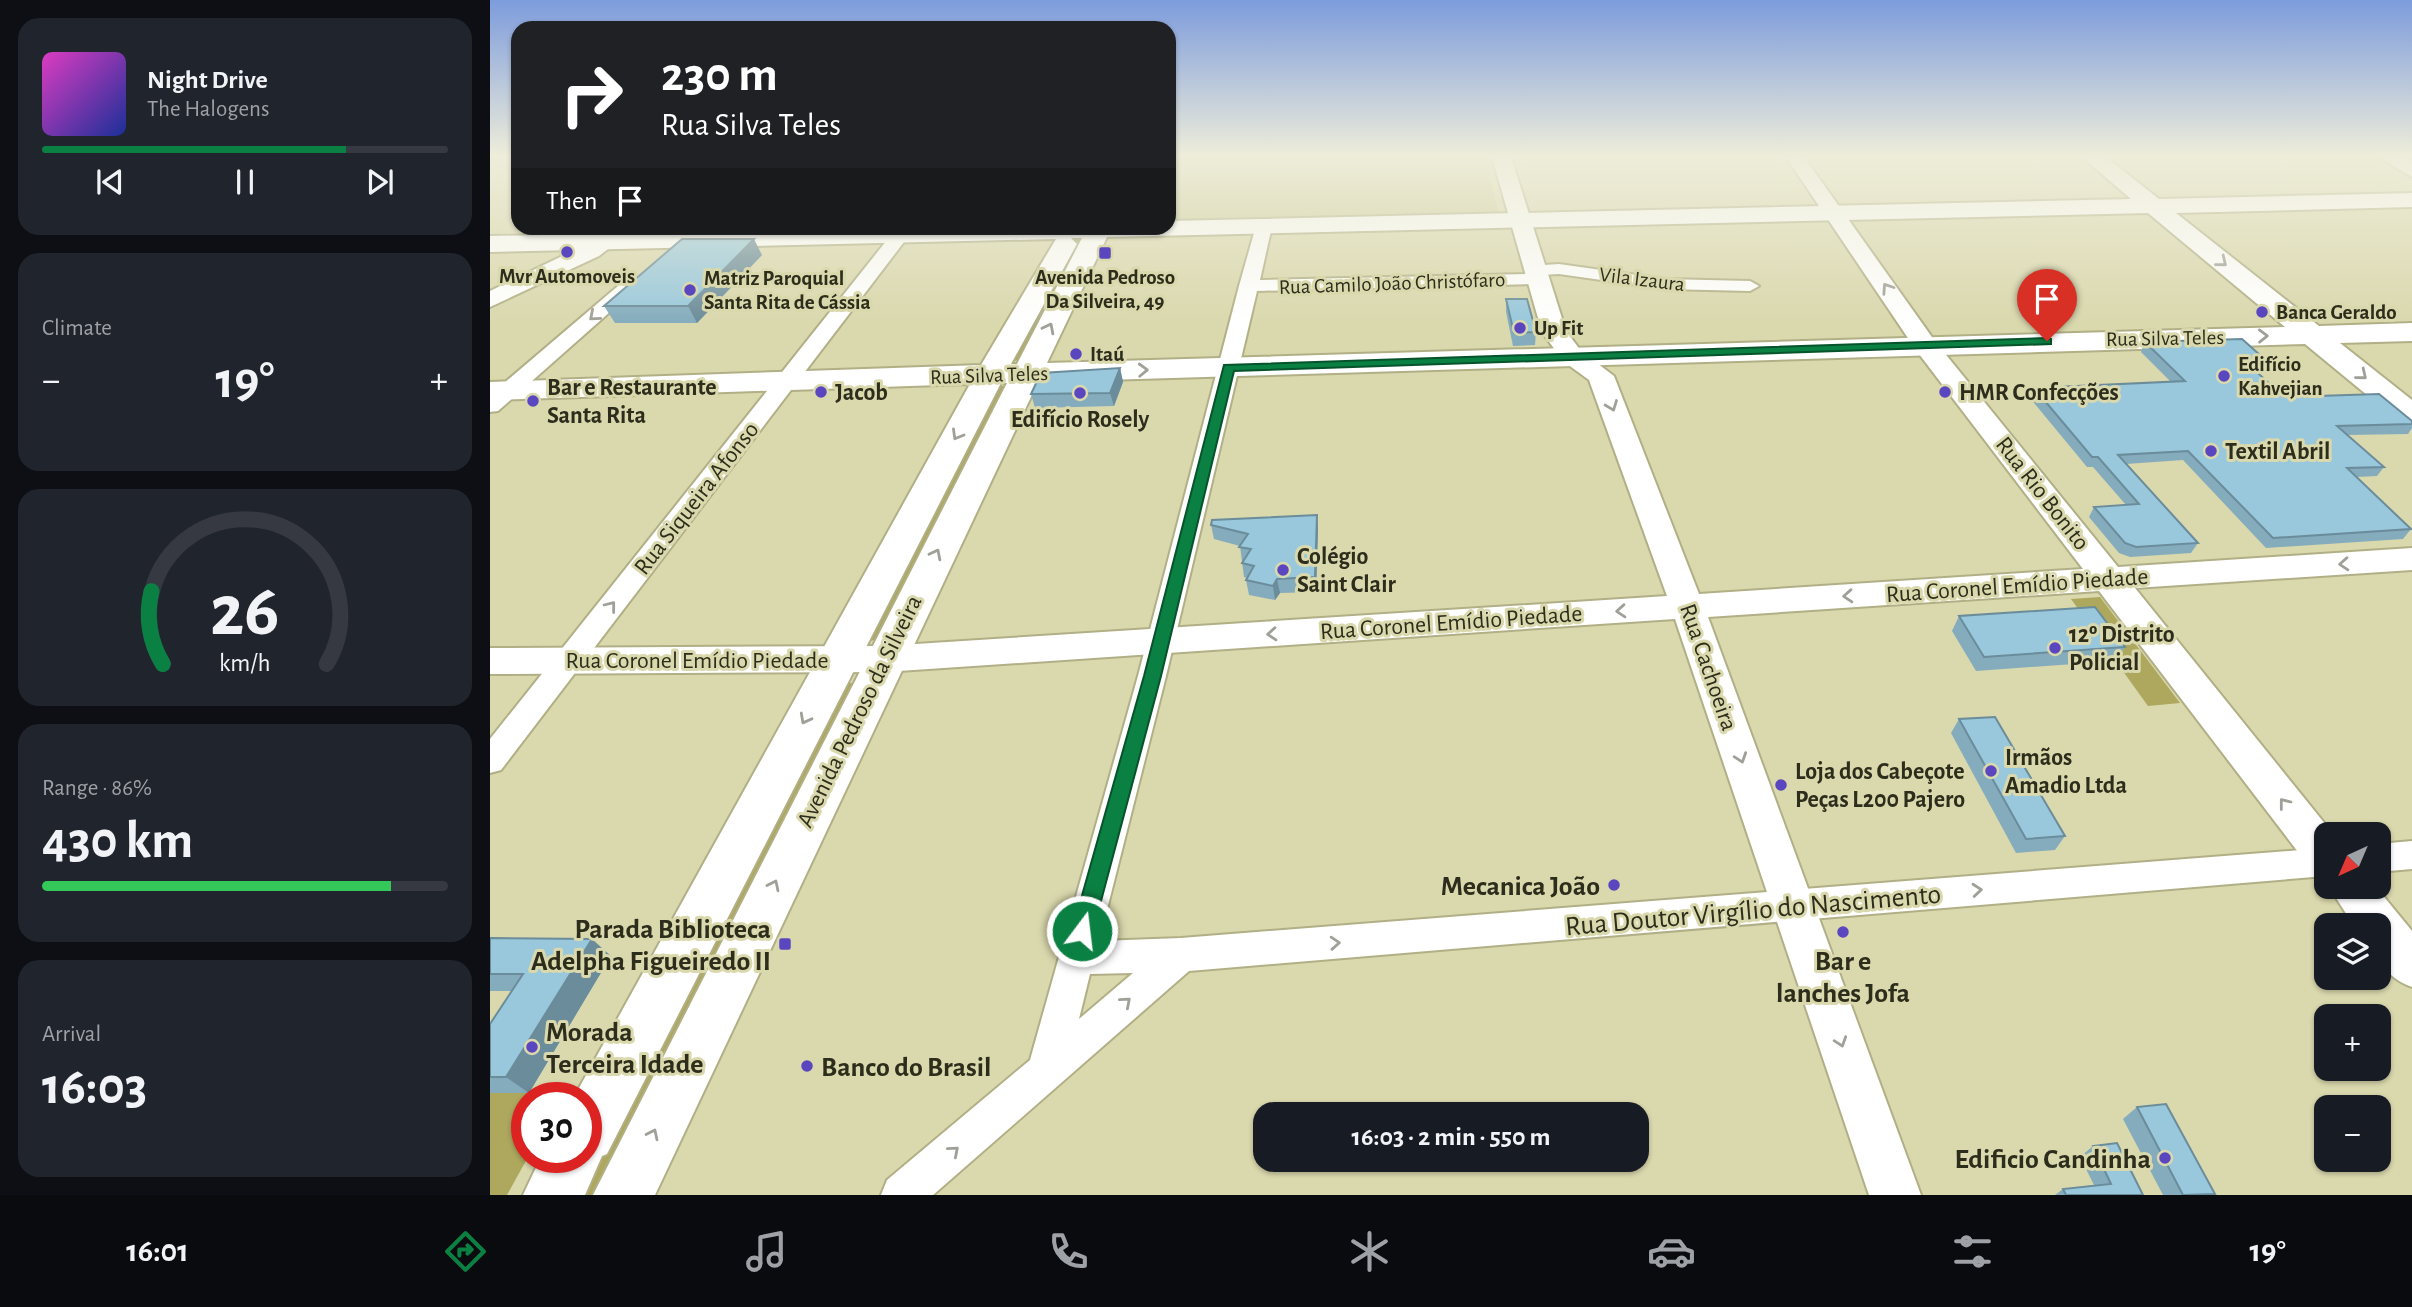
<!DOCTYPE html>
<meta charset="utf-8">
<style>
:root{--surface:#171b24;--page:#20242c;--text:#f1f3f6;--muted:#9ea1a6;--line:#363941;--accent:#0b8043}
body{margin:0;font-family:"Alegreya Sans",sans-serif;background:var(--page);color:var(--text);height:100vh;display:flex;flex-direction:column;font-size:26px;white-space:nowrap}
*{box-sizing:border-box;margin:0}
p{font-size:23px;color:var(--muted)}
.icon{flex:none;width:38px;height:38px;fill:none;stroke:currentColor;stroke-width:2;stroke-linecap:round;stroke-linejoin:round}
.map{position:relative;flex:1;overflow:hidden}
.sheet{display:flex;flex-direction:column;gap:18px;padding:18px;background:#0d0f14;width:490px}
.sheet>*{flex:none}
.guide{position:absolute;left:21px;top:21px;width:665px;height:214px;border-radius:21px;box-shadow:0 2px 5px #0004;background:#202124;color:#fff;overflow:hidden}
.needle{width:46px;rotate:224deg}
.buttons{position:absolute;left:1824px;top:822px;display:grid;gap:14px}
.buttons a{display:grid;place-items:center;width:77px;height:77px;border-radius:14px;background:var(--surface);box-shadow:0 2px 5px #0004;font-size:35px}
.speed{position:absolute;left:21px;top:1082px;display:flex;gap:14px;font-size:35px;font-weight:700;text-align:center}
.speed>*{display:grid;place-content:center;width:91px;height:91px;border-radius:50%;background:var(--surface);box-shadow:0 2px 5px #0004;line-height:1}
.speed .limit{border:10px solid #d22;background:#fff;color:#111}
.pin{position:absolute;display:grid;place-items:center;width:60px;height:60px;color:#fff;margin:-72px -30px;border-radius:50% 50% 50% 0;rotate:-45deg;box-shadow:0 0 7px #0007}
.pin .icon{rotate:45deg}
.me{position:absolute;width:77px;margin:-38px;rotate:15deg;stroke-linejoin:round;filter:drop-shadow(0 0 5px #0008)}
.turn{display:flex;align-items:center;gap:24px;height:147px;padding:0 35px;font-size:32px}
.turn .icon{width:91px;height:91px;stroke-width:2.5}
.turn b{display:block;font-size:49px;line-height:60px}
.then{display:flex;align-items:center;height:66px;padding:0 35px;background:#0003;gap:14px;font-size:26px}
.big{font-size:52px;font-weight:700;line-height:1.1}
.sheet .widget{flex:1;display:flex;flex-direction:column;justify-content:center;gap:10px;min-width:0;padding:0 24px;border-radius:21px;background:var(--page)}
.sheet .dial{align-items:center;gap:0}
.dial svg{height:182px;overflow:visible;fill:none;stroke:var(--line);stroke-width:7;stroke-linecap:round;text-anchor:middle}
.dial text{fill:var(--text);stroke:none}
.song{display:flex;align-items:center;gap:21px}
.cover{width:84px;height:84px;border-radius:10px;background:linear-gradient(135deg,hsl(310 70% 55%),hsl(230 70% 35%))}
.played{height:7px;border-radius:4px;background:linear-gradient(90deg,var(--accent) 75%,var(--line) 75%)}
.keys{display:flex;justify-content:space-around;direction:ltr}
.heat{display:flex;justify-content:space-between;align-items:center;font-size:38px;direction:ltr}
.charge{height:10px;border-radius:5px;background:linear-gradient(90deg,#34c759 86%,var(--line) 0)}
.trip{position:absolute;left:763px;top:1102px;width:396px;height:70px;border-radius:21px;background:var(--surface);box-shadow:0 2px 5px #0004;font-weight:700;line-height:70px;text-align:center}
.tabs{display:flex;height:112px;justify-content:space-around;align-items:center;background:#090b0e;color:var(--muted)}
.tabs .icon{width:49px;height:49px}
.tabs .on{color:var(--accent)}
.tabs b{font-size:32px;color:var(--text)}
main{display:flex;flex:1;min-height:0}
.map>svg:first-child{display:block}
</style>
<main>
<section class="sheet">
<div class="widget">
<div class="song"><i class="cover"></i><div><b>Night Drive</b><p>The Halogens</p></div></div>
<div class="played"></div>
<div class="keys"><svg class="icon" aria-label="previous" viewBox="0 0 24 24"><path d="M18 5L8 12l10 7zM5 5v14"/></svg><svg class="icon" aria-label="pause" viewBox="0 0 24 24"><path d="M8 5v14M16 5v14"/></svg><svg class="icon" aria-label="next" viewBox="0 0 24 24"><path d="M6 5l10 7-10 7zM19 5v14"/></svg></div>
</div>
<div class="widget"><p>Climate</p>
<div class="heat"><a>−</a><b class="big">19°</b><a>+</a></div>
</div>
<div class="widget dial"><svg viewBox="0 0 100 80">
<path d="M14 69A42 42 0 1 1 86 69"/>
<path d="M14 69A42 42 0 0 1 9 37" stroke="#0b8043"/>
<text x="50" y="56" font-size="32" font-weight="700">26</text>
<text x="50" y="72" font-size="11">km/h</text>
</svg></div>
<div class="widget"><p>Range · 86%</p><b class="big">430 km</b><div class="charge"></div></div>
<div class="widget"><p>Arrival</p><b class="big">16:03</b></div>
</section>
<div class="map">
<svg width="1922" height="1195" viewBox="0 0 1922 1195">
<rect width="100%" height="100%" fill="#dad8ad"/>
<polygon fill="#cecc99" points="679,157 996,157 1008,212 679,221"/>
<g fill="#ada85e">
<polygon points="587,239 592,239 528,360 521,362"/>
<polygon points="509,386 517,386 389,639 380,641"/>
<polygon points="1610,597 1690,703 1658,706 1581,599"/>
<polygon points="357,683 362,683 363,688 106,1195 87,1195"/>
<polygon points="74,1092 72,1097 37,1097 38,1157 17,1195 0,1195 0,1093"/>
</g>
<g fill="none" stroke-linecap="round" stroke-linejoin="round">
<g stroke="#b1af86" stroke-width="4">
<g id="minor">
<path d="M 774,221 L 782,226 L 770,280 L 1038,274 L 1035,270 L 1038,266 L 1069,264 L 1175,279 L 1260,281 L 1269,286 L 1260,291 L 1175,289 L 1069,274 L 1052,275 L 1055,279 L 1046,284 L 767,291 L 676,676 L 609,941 L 691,938 L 1836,848 L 1836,876 L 699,971 L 443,1195 L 391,1195 L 397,1180 L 540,1060 L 648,676 L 749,286 L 766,226 ZM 643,973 L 589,1019 L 600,974 Z"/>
<polygon points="411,229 417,230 420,234 417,238 11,770 0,773 0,739 405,230"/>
<polygon points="141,279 150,284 147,288 8,411 0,412 0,395 135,280"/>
<polygon points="1922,841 1922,869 1888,872 1888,844"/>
</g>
</g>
<g stroke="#b1af86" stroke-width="4">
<g id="tertiary">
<polygon points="1002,157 1021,157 1076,331 1091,351 1124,376 1209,594 1593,569 1426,350 1296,157 1314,157 1444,340 1628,567 1922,548 1922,570 1645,588 1844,835 1836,835 1836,874 1821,869 1609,591 1218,617 1431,1195 1379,1195 1185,619 394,672 0,674 0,648 394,646 1177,596 1099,380 1073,361 1052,332"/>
<polygon points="121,228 145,228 109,256 0,307 0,291 93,246"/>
<path d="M 1839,887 L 1886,887 L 1922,931 L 1922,987 C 1890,975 1888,957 1888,926 L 1864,926 Z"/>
</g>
</g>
<g stroke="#b1af86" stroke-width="4">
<g id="secondary">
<path d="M 1592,157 L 1616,157 L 1669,199 L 1922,193 L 1922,207 L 1686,213 L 1829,326 L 1922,323 L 1922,341 L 1850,343 L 1922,400 L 1922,426 L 1911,423 L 1815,344 L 548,382 L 165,1195 L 103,1195 L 517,383 L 511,383 L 117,1154 L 112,1156 L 95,1195 L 33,1195 L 51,1157 L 96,1157 L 96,1097 L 84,1097 L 480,384 L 0,400 L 0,382 L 491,365 L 566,239 L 0,252 L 0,236 L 393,228 L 679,228 L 679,221 L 1641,199 ZM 1658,213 L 1795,327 L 557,363 L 617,237 ZM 581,238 L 592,238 L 527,364 L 521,364 L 587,244 Z"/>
<polygon points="1889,157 1915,157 1922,161 1922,177"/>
</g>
</g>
<use href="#minor" fill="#fff" fill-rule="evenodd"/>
<use href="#tertiary" fill="#fff" fill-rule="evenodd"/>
<use href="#secondary" fill="#fff" fill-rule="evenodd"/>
</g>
<g fill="#84acbd">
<polygon points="272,255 207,323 125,323 114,306"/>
<polygon points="1016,299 1046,332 1045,345 1023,346 1016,312"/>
<polygon points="1655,342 1779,363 1773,372 1767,373 1794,397 1922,421 1922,428 1918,434 1857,435 1894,467 1887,476 1866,477 1921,529 1913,539 1776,548 1693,460 1636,464 1708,543 1701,553 1640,557 1629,553 1599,517 1604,507 1636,505 1603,467 1597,467 1540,398 1544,388 1681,382 1651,352"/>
<polygon points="630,368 633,382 624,406 545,408 541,394"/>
<polygon points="827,515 828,529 826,592 790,593 785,600 759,595 756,580 757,578 754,577 750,546 724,539 721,525"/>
<polygon points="1469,616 1635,647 1626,661 1486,671 1462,631"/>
<polygon points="1469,719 1575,836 1565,850 1526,853 1461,733"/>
<polygon points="0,938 121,956 39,1093 0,1093 0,1024 22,991 0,991"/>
<polygon points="1647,1107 1725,1194 1724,1195 1673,1195 1633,1119"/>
<polygon points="1603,1146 1653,1195 1565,1195 1573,1189 1604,1185 1590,1157"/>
</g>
<g fill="#6b8c9a">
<polygon points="264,239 272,255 207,323 198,306"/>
<polygon points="630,368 633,382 624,406 620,393"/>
<polygon points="827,515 828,529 826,592 825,577"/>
<polygon points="787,579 790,593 785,600 783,586"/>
<polygon points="102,939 121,956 39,1093 16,1077"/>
</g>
<g fill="#99c8dc" stroke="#6b8c9a" stroke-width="2">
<polygon points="192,239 264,239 198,306 114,306"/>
<polygon points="1016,299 1037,299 1046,332 1024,333"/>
<polygon points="1752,339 1779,363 1758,364 1794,397 1889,394 1922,421 1922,424 1847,426 1894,467 1857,468 1921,529 1783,538 1698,451 1628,455 1708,543 1646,547 1635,543 1604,507 1649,504 1608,457 1602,457 1544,388 1695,381 1655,342"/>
<polygon points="630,368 620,393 541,394 551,373"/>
<polygon points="827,515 825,577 787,579 783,586 756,580 764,566 752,563 761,549 749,547 758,534 721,525 722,520"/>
<polygon points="1605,607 1635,647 1494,657 1469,616"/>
<polygon points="1505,717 1575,836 1536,839 1469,719"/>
<polygon points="0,938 102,939 16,1077 0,1077 0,1024 33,974 0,974"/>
<polygon points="1676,1104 1725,1194 1693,1195 1647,1107"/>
<polygon points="1627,1143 1653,1195 1576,1195 1573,1189 1621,1184 1603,1146"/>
</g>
<defs><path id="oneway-chevron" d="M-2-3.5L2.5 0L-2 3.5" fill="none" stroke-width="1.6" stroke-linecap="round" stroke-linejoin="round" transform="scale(1.75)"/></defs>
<g stroke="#a0a099">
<use href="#oneway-chevron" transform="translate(1732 262) rotate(39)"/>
<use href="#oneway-chevron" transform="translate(1397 288) rotate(-124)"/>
<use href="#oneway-chevron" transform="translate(104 316) rotate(139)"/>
<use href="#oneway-chevron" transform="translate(559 328) rotate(-63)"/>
<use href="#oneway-chevron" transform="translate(1773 336) rotate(-1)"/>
<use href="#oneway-chevron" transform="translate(653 370) rotate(-2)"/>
<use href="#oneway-chevron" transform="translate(1872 375) rotate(39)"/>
<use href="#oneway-chevron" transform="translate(1122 406) rotate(69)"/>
<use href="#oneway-chevron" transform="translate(467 435) rotate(120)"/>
<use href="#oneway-chevron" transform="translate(446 554) rotate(-63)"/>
<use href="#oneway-chevron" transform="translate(1854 564) rotate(176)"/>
<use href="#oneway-chevron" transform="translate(1358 596) rotate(176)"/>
<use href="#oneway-chevron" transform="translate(121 606) rotate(-52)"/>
<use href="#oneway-chevron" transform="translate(1131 611) rotate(176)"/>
<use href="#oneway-chevron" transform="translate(782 634) rotate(176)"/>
<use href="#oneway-chevron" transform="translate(315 719) rotate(118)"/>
<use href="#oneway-chevron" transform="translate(1251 758) rotate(71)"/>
<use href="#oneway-chevron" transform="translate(1794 803) rotate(-128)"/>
<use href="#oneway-chevron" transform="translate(284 885) rotate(-64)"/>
<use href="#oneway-chevron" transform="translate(1487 890) rotate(-5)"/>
<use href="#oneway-chevron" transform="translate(845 943) rotate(-4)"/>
<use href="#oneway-chevron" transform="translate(636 1002) rotate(-41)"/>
<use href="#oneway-chevron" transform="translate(1351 1042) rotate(71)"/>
<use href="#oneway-chevron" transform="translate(163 1134) rotate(-64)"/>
<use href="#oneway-chevron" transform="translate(464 1151) rotate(-41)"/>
</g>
<linearGradient id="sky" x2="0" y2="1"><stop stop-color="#7d9cdc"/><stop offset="0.48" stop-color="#eeedda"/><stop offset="1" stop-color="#eeedda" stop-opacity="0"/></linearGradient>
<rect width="1922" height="324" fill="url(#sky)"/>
<polygon fill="#0b8043" stroke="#07532c" stroke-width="2" points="1557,338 1561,339 1561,344 744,371 671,676 603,931 600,938 592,941 585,938 582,931 654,676 734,365"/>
<g fill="#5a46be" stroke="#dad8ad" stroke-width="2.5">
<circle cx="77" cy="252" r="7"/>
<rect x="608" y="246" width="14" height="14" rx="3.5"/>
<circle cx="200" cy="290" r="7"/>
<circle cx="1772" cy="312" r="7"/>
<circle cx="1030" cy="328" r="7"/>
<circle cx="586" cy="354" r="7"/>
<circle cx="1734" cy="376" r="7"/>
<circle cx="331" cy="392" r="7"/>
<circle cx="1455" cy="392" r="7"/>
<circle cx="590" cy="393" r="7"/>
<circle cx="43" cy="401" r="7"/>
<circle cx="1721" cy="451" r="7"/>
<circle cx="793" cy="570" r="7"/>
<circle cx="1565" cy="648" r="7"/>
<circle cx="1501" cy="771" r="7"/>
<circle cx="1291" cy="785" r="7"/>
<circle cx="1124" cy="885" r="7"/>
<circle cx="1353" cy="932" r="7"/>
<rect x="288" y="937" width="14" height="14" rx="3.5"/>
<circle cx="42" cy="1047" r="7"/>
<circle cx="317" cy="1066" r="7"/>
<circle cx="1675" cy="1158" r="7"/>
</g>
<g text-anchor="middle" stroke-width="6" stroke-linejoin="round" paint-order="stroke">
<g font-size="21" font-weight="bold" fill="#2d2d1c" stroke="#dad8ad" text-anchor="start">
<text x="77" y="283" text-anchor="middle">Mvr Automoveis</text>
<text x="615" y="284" text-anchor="middle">Avenida Pedroso<tspan x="615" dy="24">Da Silveira, 49</tspan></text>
<text x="214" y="285">Matriz Paroquial<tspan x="214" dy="24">Santa Rita de Cássia</tspan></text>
<text x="1786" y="319">Banca Geraldo</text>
<text x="1044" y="335">Up Fit</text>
<text x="600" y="361">Itaú</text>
<text x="1748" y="371">Edifício<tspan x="1748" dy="24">Kahvejian</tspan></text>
</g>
<g font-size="21" fill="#2d2d1c" stroke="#dad8ad">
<text transform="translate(1152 279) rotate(7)" y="7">Vila Izaura</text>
<text transform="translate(902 283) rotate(-2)" y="7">Rua Camilo João Christófaro</text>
<text transform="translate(1675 338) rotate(-1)" y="7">Rua Silva Teles</text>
<text transform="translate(499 375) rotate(-2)" y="7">Rua Silva Teles</text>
</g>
<g font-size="24" font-weight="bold" fill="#2d2d1c" stroke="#dad8ad" text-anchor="start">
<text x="57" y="395">Bar e Restaurante<tspan x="57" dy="28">Santa Rita</tspan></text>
<text x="345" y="400">Jacob</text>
<text x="1469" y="400">HMR Confecções</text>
<text x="590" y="427" text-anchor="middle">Edifício Rosely</text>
<text x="1735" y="459">Textil Abril</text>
<text x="807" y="564">Colégio<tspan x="807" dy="28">Saint Clair</tspan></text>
<text x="1579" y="642">12º Distrito<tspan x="1579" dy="28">Policial</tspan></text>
<text x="1515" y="765">Irmãos<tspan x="1515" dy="28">Amadio Ltda</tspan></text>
<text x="1305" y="779">Loja dos Cabeçote<tspan x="1305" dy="28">Peças L200 Pajero</tspan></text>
</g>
<g font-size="24" fill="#2d2d1c" stroke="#dad8ad">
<text transform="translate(1553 493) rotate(52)" y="8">Rua Rio Bonito</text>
<text transform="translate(206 498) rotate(-52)" y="8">Rua Siqueira Afonso</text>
<text transform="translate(1527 585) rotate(-4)" y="8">Rua Coronel Emídio Piedade</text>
<text transform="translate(961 622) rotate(-4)" y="8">Rua Coronel Emídio Piedade</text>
<text x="207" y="668">Rua Coronel Emídio Piedade</text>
<text transform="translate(1219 667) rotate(71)" y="8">Rua Cachoeira</text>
<text transform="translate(369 711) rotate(-64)" y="8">Avenida Pedroso da Silveira</text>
</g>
<g font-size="28" font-weight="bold" fill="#2d2d1c" stroke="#dad8ad" text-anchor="end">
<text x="1110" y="895">Mecanica João</text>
<text x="281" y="938">Parada Biblioteca<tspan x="281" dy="32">Adelpha Figueiredo II</tspan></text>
<text x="1353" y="970" text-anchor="middle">Bar e<tspan x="1353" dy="32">lanches Jofa</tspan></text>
<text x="56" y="1041" text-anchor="start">Morada<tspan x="56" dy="32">Terceira Idade</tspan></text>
<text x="331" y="1076" text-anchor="start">Banco do Brasil</text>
<text x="1661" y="1168">Edificio Candinha</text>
</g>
<g font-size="28" fill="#2d2d1c" stroke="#dad8ad">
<text transform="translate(1263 909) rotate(-5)" y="10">Rua Doutor Virgílio do Nascimento</text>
</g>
</g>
</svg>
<div class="buttons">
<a><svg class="needle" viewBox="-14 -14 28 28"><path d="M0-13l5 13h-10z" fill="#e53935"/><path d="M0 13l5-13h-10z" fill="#9ea1a6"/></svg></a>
<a><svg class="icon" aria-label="layers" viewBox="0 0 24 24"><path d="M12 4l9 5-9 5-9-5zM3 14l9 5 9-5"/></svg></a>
<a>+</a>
<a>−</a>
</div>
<div class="speed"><div class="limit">30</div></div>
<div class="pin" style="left:1557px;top:341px;background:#d93025"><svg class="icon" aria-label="arrive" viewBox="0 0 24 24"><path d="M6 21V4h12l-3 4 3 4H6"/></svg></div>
<svg class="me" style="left:592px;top:931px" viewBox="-20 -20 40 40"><circle r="17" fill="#0b8043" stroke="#fff" stroke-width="3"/><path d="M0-11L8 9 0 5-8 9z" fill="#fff"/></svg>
<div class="trip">16:03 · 2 min · 550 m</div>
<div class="guide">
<div class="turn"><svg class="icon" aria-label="right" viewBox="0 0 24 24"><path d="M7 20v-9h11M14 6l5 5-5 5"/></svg><div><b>230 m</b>Rua Silva Teles</div></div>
<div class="then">Then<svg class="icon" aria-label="arrive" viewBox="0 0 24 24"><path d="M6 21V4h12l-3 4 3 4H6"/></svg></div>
</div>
</div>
</main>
<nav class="tabs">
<b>16:01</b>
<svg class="icon on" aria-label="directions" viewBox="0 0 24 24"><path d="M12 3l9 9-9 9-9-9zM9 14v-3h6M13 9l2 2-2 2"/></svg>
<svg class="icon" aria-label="music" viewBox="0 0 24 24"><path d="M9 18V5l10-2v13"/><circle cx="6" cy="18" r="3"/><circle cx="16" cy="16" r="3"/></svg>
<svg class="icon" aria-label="phone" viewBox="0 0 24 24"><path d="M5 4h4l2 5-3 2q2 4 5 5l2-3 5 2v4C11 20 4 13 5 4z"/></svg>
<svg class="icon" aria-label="climate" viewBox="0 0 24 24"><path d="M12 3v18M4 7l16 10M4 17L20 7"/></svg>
<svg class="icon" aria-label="car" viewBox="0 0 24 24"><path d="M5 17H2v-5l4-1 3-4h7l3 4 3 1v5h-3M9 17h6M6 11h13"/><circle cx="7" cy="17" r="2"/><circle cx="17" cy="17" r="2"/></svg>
<svg class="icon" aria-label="filters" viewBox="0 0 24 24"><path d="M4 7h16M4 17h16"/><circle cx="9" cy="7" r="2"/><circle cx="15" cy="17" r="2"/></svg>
<b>19°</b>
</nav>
